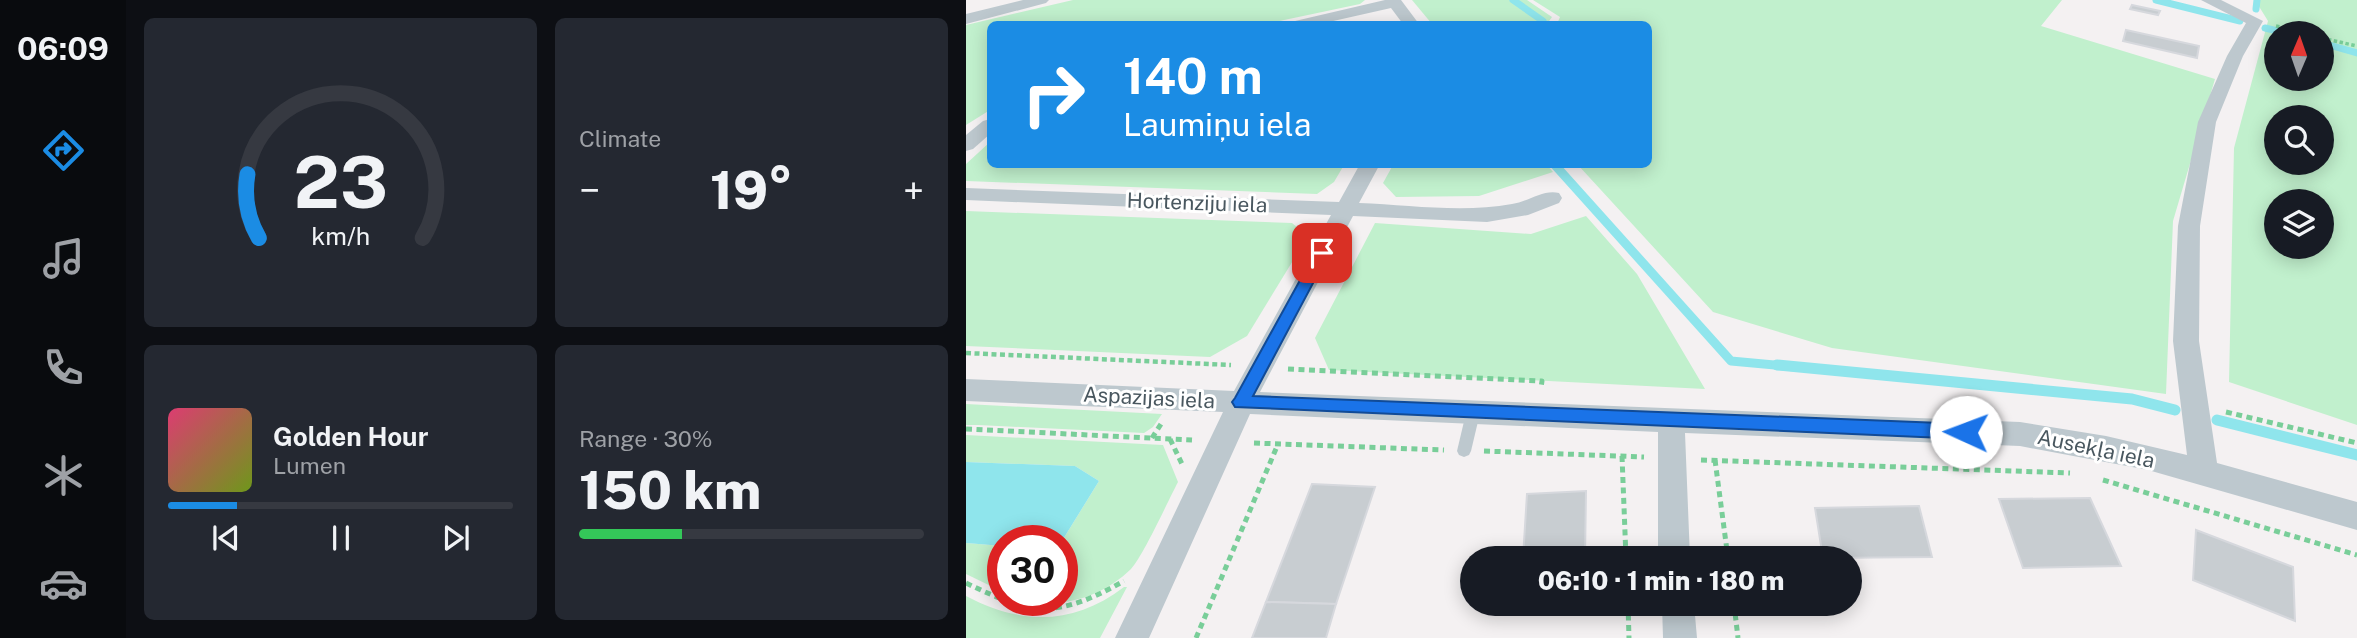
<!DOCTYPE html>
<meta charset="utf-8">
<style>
:root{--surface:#171b24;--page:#242831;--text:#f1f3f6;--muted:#9ea1a6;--line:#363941;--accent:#1b8ce4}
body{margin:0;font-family:"Public Sans",sans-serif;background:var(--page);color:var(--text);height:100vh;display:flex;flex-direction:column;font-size:26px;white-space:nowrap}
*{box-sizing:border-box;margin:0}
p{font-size:23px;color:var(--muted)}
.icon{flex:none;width:38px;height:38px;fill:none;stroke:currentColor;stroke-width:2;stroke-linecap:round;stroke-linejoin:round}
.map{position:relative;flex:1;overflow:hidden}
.sheet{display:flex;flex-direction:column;gap:18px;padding:18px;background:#0d0f14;width:840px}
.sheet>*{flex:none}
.guide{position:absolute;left:21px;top:21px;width:665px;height:147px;border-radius:10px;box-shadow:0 4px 18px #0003;background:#1b8ce4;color:#fff;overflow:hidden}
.needle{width:46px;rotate:2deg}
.controls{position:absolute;left:1298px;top:21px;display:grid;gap:14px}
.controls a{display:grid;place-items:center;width:70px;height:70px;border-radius:50%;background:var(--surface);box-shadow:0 4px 18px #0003;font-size:35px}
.speed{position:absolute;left:21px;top:525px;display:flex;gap:14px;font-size:35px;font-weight:700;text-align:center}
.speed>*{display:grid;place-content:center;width:91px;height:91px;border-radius:50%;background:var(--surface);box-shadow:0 4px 18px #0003;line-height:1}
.speed .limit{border:10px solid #d22;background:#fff;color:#111}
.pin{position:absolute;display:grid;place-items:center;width:60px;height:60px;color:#fff;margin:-30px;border-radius:14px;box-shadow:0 4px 10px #0006}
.me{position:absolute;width:77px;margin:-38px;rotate:272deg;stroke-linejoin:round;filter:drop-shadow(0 0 5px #0008)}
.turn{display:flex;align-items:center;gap:24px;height:147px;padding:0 21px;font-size:32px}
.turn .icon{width:91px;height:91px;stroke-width:2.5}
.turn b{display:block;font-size:49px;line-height:60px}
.big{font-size:52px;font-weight:800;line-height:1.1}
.sheet .widget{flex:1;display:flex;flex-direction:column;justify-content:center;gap:10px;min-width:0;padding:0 24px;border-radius:10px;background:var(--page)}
.sheet .dial{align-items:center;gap:0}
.dial svg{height:182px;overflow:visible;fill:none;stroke:var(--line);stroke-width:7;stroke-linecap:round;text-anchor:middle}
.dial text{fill:var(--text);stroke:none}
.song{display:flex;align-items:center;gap:21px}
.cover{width:84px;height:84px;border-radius:10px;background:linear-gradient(135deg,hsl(340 70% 55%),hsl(80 70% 35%))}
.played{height:7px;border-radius:4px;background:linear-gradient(90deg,var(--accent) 20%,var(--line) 20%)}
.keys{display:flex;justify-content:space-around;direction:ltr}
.heat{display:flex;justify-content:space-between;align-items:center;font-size:38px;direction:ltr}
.charge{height:10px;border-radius:5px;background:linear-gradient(90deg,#34c759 30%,var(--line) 0)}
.sheet .tiles{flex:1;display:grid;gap:18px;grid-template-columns:repeat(2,1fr)}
.trip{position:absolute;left:494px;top:546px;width:402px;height:70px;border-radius:35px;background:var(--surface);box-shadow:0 4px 18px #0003;font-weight:800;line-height:70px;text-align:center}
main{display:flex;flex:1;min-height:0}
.tab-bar{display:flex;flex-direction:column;width:126px;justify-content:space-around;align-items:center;background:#090b0e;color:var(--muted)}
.tab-bar .icon{width:49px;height:49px}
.tab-bar .current{color:var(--accent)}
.tab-bar b{font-size:32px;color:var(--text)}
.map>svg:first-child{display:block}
</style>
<main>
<nav class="tab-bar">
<b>06:09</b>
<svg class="icon current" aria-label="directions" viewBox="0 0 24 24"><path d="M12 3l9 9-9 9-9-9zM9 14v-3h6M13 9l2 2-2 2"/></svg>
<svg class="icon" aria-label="music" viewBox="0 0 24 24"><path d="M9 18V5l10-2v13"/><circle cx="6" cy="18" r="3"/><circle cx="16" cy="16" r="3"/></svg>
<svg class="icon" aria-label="phone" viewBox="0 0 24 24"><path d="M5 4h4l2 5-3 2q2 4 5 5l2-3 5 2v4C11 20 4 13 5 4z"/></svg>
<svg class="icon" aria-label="climate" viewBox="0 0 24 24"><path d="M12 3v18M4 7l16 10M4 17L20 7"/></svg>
<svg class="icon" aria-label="car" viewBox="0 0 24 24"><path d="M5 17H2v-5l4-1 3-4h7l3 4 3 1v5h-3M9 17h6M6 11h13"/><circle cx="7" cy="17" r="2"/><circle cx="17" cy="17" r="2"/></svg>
</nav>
<section class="sheet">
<div class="tiles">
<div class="widget dial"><svg viewBox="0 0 100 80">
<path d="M14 69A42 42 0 1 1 86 69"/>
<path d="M14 69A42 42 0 0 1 9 41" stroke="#1b8ce4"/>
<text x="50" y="56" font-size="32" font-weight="700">23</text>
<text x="50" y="72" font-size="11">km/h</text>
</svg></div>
<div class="widget"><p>Climate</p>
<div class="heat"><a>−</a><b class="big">19°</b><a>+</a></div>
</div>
<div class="widget">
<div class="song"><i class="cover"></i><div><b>Golden Hour</b><p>Lumen</p></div></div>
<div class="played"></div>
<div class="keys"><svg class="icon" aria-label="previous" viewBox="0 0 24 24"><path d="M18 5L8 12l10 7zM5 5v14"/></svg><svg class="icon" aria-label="pause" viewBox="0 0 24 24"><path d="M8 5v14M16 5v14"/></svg><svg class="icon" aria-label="next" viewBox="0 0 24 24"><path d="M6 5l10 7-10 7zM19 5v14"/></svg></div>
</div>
<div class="widget"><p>Range · 30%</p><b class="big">150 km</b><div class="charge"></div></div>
</div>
</section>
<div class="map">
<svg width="1391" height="638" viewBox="0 0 1391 638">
<rect width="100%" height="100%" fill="#f4f1f2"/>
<g fill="#c1f0cd" fill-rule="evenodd">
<polygon points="107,0 399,0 394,4 299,24 24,24 24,110 0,125 0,25"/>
<polygon points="446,0 561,0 586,17 581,24 466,24"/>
<polygon points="567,0 1096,0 1075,26 1249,79 1207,221 1200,394 866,348 747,312 612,165 682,164 682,24 591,24 594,17"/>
<path d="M 1289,0 L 1391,0 L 1391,425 L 1263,382 L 1268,148 L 1302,21 ZM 1311,33 L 1356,33 L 1356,79 L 1311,79 ZM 1311,117 L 1356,117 L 1356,163 L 1311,163 ZM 1311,201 L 1356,201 L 1356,247 L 1311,247 Z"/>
<polygon points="24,142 24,164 378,165 368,182 351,194 0,181 0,164"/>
<polygon points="581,165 587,172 513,196 430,197 417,183 427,165"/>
<polygon points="0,211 326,223 342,236 281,336 244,357 0,346"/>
<polygon points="620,216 671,274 739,389 363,370 349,338 409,223 565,234"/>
<polygon points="0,404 196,414 187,427 178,433 12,425 0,425"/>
<path d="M 0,435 L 197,445 L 212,482 C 202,501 177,556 165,569 C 138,595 100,609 64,600 L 96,600 L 96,541 L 133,481 L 109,466 L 0,462 Z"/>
<polygon points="0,543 37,546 37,592 0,574"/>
<path d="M 158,587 L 161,587 L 134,638 L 0,638 L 0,596 C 55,625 107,626 158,587 Z"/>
</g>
<polygon fill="#8fe5ec" points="0,462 109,466 133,481 96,541 37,541 37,546 0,543"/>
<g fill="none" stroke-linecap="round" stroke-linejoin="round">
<g stroke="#8fe5ec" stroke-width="7">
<polyline points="547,0 577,21 575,24"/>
<polyline points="1190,0 1274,21"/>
<polyline points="1290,9 1291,0"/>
<polyline points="1299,28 1320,33"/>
<polyline points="1356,43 1391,53"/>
</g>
<polyline stroke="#8fe5ec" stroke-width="9" points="588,164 765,361 829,367"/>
<g stroke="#8fe5ec" stroke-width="11">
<polyline points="811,365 1166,399 1209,410"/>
<polyline points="1251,420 1391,455"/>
</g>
</g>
<g fill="#c8cdd1" stroke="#d6d8dd" stroke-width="2">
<polygon points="1166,5 1194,11 1192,15 1164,9"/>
<polygon points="1160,30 1233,46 1231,58 1157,41"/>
<polygon points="346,484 409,487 370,604 300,602"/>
<polygon points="620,491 619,558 557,558 561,494"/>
<polygon points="1124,498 1155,566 1057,568 1033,499"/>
<polygon points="953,506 966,557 857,558 849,508"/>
<polygon points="1230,530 1327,567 1329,621 1227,580"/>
<polygon points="300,602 370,604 360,638 286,638"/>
</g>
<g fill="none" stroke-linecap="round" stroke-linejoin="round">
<g stroke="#79ce99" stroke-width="3.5" stroke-dasharray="3.5 2.5" stroke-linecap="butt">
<polyline points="1310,26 1339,33"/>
<polyline points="1356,38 1391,46"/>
</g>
<polyline stroke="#79ce99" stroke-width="4.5" stroke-dasharray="5 3.5" stroke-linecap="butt" points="0,353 265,365"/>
<g stroke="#79ce99" stroke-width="5" stroke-dasharray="6 4.5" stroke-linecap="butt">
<polyline points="322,369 576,381 575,388"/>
<polyline points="1260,412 1391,443"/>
<polyline points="0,429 226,440"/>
<polyline points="186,438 195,424"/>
<polyline points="204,439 216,464"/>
<polyline points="288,443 478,450"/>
<polyline points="518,451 678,457"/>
<polyline points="656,456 660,558"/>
<polyline points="735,460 1104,473"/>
<polyline points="749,460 762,558"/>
<polyline points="1137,480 1391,555"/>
<path d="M 0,583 C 68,616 92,618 158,581"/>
<polyline points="662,604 663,638"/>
<polyline points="768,604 772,638"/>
<polyline points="230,638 312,444"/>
</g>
<polygon fill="#bdc8ce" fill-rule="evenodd" points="507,407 512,409 514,413 505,451 503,455 498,457 493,455 491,451 500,413 502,409"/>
<g fill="#bdc8ce" fill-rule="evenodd">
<polygon points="57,0 83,0 80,3 0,24 0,14"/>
<polygon points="419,0 435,0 453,24 437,24 425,8 354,24 327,24 329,21"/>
<path d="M 1235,0 L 1255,0 L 1297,21 L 1277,56 L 1250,122 L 1234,226 L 1233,341 L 1251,463 L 1391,502 L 1391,530 L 1182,470 L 1054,446 L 719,433 L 724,558 L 692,558 L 692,432 L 284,414 L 183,638 L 149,638 L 257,412 L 0,401 L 0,379 L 268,391 L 365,215 L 0,200 L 0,188 L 373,202 L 394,164 L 414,164 L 393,203 C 443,205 497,213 546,204 C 562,202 577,189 593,193 L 596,198 L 593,203 L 562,215 L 521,222 L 387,216 L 294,392 L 1054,422 L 1140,436 L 1221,455 L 1207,341 L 1212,226 L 1232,122 L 1261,56 L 1280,23 Z"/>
<polygon points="24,119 24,134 7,149 0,151 0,135 17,121"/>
<polygon points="696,604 728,604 731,638 697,638"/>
</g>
</g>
<polygon fill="#1a73e8" stroke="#114b97" stroke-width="2" points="356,248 363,253 287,396 1000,424 1006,427 1009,432 1006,437 1000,439 269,407 266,402 269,398 349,253"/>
<g text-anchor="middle" stroke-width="6" stroke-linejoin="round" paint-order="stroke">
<g font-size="21" fill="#49575f" stroke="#fff">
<text transform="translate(231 203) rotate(2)" y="7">Hortenziju iela</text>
<text transform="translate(183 398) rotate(3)" y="7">Aspazijas iela</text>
<text transform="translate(1130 449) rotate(12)" y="7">Ausekļa iela</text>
</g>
</g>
</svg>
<div class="controls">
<a><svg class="needle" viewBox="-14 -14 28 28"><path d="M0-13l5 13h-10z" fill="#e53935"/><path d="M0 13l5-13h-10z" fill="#9ea1a6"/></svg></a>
<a><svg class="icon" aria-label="search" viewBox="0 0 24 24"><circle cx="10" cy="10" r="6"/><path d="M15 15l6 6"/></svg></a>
<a><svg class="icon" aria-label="layers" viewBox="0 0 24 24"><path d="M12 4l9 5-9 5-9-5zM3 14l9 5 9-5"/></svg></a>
</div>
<div class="speed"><div class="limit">30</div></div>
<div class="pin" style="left:356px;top:253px;background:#d93025"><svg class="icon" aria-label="arrive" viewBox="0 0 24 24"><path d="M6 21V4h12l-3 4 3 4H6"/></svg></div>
<svg class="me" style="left:1000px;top:432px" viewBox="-20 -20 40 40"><circle r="19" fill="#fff"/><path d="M0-13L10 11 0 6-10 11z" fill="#1a73e8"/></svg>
<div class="trip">06:10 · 1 min · 180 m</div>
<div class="guide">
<div class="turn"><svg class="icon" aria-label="right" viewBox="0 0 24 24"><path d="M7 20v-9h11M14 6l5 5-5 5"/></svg><div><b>140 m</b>Laumiņu iela</div></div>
</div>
</div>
</main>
